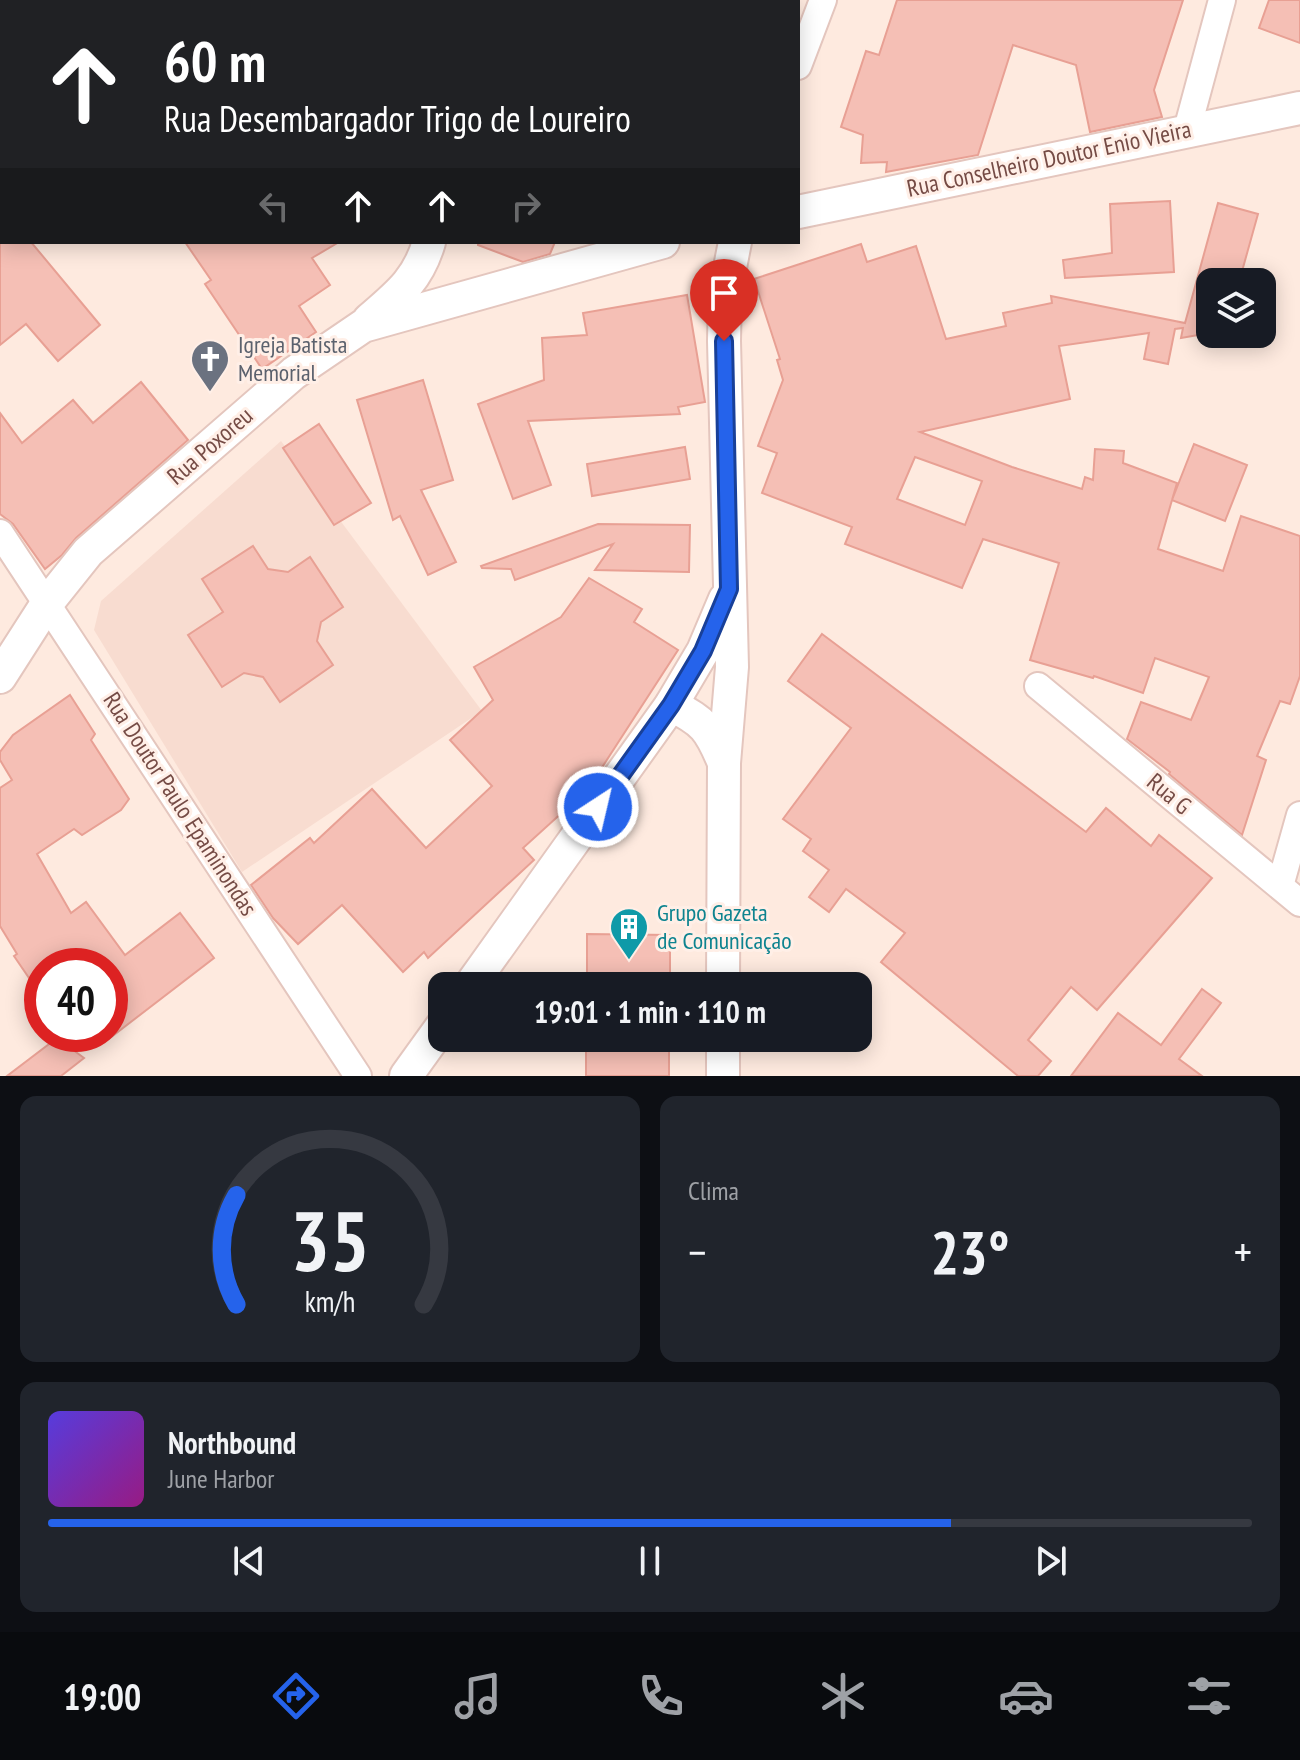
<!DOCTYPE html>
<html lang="pt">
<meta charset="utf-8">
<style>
:root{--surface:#171b24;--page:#20242c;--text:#f1f3f6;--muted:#9ea1a6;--line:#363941;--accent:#2563eb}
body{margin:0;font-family:"PT Sans Narrow",sans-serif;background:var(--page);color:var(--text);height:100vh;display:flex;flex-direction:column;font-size:30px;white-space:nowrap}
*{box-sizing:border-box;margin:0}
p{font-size:26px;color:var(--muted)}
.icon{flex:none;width:44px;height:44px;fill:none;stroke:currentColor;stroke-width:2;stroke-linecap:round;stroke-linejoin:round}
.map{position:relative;height:1076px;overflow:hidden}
.panel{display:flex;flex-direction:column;gap:20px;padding:20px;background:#0d0f14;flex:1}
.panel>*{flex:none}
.top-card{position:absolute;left:0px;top:0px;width:800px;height:244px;box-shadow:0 4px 20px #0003;background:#202124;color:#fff;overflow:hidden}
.fabs{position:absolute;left:1196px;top:268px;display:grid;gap:16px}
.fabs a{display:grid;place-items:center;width:80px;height:80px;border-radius:16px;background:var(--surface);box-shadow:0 4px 20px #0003;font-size:40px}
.speed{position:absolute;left:24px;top:948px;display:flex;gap:16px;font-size:40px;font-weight:700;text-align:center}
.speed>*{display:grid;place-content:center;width:104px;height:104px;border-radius:50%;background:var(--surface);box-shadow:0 4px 20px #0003;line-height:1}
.speed .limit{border:12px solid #d22;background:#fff;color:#111}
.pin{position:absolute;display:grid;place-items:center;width:68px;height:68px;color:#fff;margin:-82px -34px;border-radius:50% 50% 50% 0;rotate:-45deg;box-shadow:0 0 8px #0007}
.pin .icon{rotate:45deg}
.me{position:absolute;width:88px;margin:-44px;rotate:35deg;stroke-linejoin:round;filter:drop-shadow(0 0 6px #0008)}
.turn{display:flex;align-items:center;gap:28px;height:168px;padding:0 32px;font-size:36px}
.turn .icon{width:104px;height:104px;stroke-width:2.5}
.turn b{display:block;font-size:56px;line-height:68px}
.lanes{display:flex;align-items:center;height:76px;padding:0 32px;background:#0003;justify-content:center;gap:40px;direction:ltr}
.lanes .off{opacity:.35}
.big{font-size:60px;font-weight:600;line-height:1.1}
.panel .card{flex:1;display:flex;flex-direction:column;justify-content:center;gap:12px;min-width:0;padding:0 28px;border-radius:16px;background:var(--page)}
.panel .dial{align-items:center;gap:0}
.dial svg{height:208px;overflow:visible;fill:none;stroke:var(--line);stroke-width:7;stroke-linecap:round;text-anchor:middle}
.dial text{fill:var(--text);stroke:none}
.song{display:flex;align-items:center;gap:24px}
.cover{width:96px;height:96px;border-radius:12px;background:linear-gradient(135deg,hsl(250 70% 55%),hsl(310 70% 35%))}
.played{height:8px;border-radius:4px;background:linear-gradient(90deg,var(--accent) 75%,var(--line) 75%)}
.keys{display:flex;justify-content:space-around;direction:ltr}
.heat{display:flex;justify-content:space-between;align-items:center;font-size:44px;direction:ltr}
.panel .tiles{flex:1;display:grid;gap:20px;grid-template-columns:1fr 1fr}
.card:last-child{grid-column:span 2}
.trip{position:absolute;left:428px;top:972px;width:444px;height:80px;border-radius:16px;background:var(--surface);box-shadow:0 4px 20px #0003;font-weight:600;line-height:80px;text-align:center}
.menu{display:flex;height:128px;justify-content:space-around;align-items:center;background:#090b0e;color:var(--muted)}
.menu .icon{width:56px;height:56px}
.menu .selected{color:var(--accent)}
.menu b{font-size:36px;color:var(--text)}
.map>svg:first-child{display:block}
</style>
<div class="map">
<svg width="1300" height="1076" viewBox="0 0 1300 1076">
<rect width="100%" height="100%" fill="#feeadf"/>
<polygon fill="#f8dcd0" points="281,441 482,711 242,872 94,630 101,601"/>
<g fill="#f5bfb5" stroke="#e8a094" stroke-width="2" fill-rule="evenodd">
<polygon points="897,0 1183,0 1154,90 1162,117 1090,132 1076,65 1013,45 978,155 886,172 887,162 861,163 863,135 841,127 866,51 879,55"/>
<polygon points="1269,0 1300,0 1300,43 1259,28"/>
<polygon points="1170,201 1174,272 1065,278 1063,260 1112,253 1110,204"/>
<path d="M 1218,203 L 1258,214 L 1239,282 L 1210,282 L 1210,333 L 1181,338 L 1183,328 L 1175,329 L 1168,364 L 1144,359 L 1149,333 L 1059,346 L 1070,399 L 920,432 L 1012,467 L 1082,489 L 1085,477 L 1093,480 L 1095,449 L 1124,451 L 1123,463 L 1177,483 L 1172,500 L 1194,444 L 1247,465 L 1225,521 L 1172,500 L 1158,549 L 1223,571 L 1241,516 L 1300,536 L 1300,676 L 1290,704 L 1280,701 L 1257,756 L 1266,760 L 1242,835 L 1169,774 L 1170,772 L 1127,739 L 1141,702 L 1191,720 L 1209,677 L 1155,658 L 1143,693 L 1094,676 L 1093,678 L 1030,660 L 1059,563 L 983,539 L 962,588 L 845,544 L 852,527 L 762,493 L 777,453 L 758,446 L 783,380 L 777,360 L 780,359 L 754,279 L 861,244 L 867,262 L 916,246 L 946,339 L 1006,326 L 1003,313 L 1052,303 L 1051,296 L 1185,323 ZM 915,457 L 982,481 L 965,525 L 897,499 Z"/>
<polygon points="0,242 31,242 100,325 58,361 26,324 0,345"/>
<polygon points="185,242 339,242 312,258 330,285 299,306 316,332 262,369 205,284 211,280"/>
<polygon points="478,242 555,242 550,254 523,262 478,245"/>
<polygon points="687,295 705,402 678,407 680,414 528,421 551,485 513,499 478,404 544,380 542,338 587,335 583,313"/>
<polygon points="423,380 453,480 421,490 456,562 428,575 400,516 393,520 357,400"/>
<polygon points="141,382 188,440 76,538 62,555 45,569 13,524 0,514 0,413 22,443 73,400 93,423"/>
<polygon points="319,424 371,503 334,525 283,448"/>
<polygon points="685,447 690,479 592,496 587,464"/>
<polygon points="598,524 690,525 689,572 595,570 613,544 515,580 511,569 482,568 481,566"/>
<polygon points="253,546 268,569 288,572 310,557 343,607 321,622 317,641 333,665 280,702 263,677 244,673 222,687 188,635 223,612 202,579"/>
<polygon points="589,578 642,609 634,622 678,650 588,789 523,848 534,860 428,958 424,952 403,972 342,905 298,944 273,918 251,885 310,838 314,843 372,789 426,848 492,786 450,740 493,700 474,667 561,617"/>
<polygon points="822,634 1086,832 1106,808 1151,846 1159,835 1212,878 1097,1010 1071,987 1028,1040 1051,1061 1038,1076 1018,1076 881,962 905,933 846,889 829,912 809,897 829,870 803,851 811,839 783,819 851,728 788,681"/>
<polygon points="70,695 95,734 91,740 129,799 121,810 82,835 74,829 37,854 71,913 86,902 125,955 180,913 214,958 110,1038 110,966 42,966 42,997 14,956 17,954 0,926 0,788 12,780 0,760 0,752 13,735"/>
<polygon points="587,934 670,935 670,986 587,986"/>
<polygon points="1202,989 1221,1003 1179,1059 1202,1076 1071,1076 1118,1013 1161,1045"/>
<polygon points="57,1038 84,1058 61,1076 7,1076"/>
<rect x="586" y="1038" width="83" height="38"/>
</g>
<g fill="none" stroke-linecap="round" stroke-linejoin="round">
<g stroke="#e4c6be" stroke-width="30">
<g id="minor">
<polyline points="70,0 71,2"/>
<polyline points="337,0 338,2"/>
<polyline points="246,2 249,0"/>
<polyline points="798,66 823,0"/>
<polyline points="1187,130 1222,0"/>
<polyline points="0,170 2,168"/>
<polyline points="0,533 358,1076"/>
<polyline points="1038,686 1300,903"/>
<polyline points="1280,886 1300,815"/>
</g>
</g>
<g stroke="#e4c6be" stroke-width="36">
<g id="tertiary">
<polyline points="475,2 476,0"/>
<polyline points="798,212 1300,108"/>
<path d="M 369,320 C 398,295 418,280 429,242"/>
<polyline points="0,677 48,602 88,552 294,373 363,326 663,242"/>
<path d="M 671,705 C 704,721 710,729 724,763"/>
<polyline points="470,986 671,705 703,651 725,599"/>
<polyline points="723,986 724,763 732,667 724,341 725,293 735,242"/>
<polyline points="406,1076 442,1026"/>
<polyline points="723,1076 723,1038"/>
</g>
</g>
<use href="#minor" stroke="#fff" stroke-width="26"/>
<use href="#tertiary" stroke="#fff" stroke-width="32"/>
</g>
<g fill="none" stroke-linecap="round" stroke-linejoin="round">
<g stroke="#184099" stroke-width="20">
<polyline id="route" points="598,807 671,705 703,651 729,589 724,341"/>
</g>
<use href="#route" stroke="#2563eb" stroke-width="14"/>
</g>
<defs>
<g id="church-pin" transform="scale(2)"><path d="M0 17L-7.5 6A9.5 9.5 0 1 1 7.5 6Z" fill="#6b7280" stroke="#ffefe7"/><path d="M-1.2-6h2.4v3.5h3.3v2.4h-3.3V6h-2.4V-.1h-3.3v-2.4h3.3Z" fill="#fff"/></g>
<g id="building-pin" transform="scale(2)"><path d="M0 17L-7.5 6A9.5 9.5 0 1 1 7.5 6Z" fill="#0f9aa8" stroke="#ffefe7"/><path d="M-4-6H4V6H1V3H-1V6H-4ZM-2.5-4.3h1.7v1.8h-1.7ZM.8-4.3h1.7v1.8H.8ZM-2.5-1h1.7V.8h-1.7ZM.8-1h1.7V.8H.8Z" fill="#fff"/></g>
</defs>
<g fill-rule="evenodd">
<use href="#church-pin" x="210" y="359"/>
<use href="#building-pin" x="629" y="927"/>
</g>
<g text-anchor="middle" stroke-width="6" stroke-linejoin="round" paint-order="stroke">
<g font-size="24" fill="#754b45" stroke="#ffefe7">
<text transform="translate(1049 159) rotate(-12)" y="8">Rua Conselheiro Doutor Enio Vieira</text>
<text transform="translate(210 446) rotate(-41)" y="8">Rua Poxoreu</text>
<text transform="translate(1169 794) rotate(40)" y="8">Rua G</text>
<text transform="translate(180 804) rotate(57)" y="8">Rua Doutor Paulo Epaminondas</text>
</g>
<g font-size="24" fill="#5b616d" stroke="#ffefe7" text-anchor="start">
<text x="238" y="353">Igreja Batista<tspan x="238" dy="28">Memorial</tspan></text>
</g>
<g font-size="24" fill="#0d838f" stroke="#ffefe7" text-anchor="start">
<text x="657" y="921">Grupo Gazeta<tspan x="657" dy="28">de Comunicação</tspan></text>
</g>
</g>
</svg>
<div class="fabs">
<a><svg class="icon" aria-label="layers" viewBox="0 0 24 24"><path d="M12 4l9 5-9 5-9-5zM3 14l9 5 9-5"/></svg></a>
</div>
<div class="speed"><div class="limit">40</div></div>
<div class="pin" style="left:724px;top:341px;background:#d93025"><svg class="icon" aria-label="arrive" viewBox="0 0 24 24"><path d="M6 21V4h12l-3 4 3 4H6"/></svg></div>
<svg class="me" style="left:598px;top:807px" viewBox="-20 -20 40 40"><circle r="17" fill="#2563eb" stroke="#fff" stroke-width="3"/><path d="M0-11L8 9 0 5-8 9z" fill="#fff"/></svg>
<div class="trip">19:01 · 1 min · 110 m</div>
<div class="top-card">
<div class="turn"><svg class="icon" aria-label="ahead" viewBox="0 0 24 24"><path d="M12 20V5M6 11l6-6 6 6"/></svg><div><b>60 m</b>Rua Desembargador Trigo de Loureiro</div></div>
<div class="lanes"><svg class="icon off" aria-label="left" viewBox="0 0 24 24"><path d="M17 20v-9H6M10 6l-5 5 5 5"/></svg><svg class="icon" aria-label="ahead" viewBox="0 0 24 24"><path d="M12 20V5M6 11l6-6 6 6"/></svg><svg class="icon" aria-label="ahead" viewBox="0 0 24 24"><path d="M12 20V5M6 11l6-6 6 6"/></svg><svg class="icon off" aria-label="right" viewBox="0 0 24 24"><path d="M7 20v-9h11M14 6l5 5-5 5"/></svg></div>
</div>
</div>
<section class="panel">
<div class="tiles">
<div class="card dial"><svg viewBox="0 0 100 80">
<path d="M14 69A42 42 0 1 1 86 69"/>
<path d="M14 69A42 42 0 0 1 14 27" stroke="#2563eb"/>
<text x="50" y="56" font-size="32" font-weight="700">35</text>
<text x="50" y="72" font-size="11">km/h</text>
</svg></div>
<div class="card"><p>Clima</p>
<div class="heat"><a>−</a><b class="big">23°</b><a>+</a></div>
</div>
<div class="card">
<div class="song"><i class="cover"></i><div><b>Northbound</b><p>June Harbor</p></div></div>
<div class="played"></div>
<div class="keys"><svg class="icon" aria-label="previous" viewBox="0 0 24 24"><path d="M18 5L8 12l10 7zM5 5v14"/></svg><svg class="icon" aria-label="pause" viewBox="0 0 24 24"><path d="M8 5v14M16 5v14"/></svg><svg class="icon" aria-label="next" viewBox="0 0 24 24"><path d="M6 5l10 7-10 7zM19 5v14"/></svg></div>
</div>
</div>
</section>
<nav class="menu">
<b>19:00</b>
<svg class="icon selected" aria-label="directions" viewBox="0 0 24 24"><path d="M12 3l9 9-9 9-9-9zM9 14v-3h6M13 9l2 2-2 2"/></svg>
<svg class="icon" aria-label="music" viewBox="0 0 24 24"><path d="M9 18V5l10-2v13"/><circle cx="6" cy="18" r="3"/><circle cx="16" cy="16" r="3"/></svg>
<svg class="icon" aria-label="phone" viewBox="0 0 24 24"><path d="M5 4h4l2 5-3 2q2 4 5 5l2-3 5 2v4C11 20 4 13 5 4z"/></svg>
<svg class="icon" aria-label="climate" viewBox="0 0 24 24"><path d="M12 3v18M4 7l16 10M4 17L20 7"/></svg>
<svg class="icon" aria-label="car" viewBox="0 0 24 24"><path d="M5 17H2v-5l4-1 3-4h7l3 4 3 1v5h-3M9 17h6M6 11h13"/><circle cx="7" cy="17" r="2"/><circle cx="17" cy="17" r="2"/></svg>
<svg class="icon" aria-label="filters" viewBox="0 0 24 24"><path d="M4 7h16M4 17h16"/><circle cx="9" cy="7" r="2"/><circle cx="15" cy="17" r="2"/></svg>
</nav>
